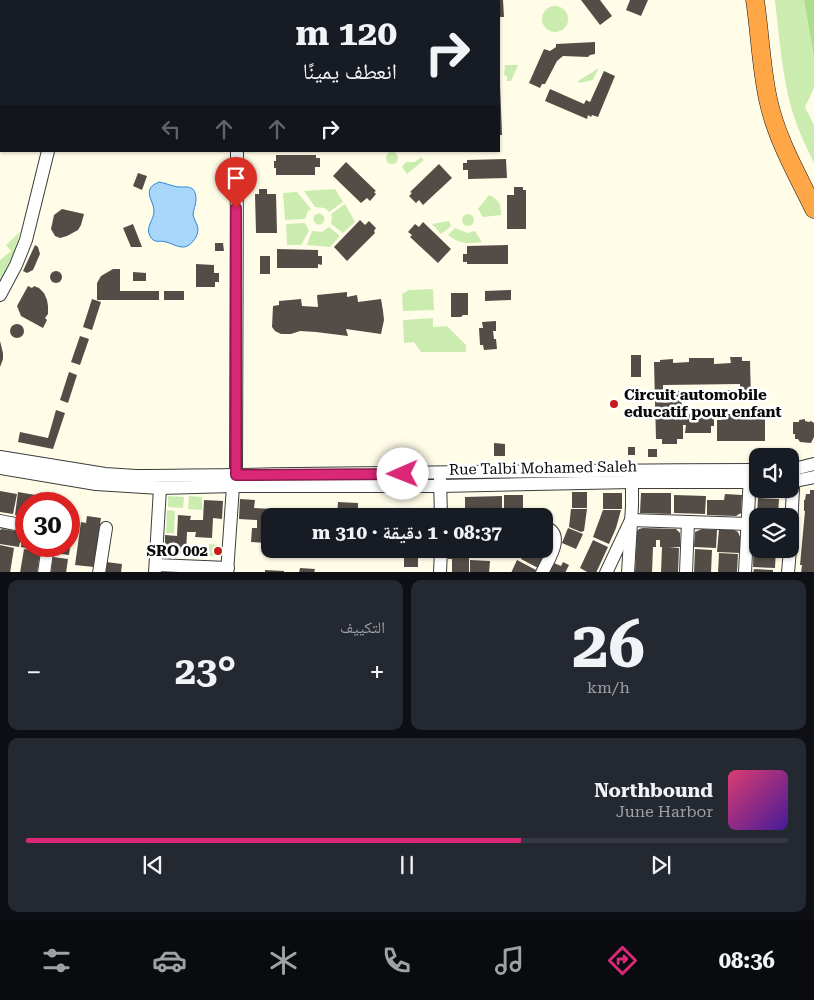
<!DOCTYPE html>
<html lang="ar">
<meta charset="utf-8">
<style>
:root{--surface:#171b24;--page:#242831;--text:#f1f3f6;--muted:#9ea1a6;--line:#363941;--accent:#db2777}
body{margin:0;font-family:"Roboto Serif","Noto Naskh Arabic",serif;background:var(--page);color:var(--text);direction:rtl;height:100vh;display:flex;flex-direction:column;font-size:19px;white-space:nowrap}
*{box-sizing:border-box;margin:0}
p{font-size:16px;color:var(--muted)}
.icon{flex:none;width:28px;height:28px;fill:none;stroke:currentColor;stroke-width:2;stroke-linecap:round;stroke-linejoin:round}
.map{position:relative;height:572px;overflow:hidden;direction:ltr}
.panel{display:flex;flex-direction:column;gap:8px;padding:8px;background:#0d0f14;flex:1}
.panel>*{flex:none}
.top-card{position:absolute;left:0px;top:0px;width:500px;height:152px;box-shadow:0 1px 4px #0004;direction:rtl;background:#171b24;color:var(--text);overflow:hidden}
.controls{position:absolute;left:749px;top:448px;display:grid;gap:10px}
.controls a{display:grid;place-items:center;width:50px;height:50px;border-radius:10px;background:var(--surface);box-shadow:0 1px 4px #0004;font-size:25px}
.speed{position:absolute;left:15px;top:492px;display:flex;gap:10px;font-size:25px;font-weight:700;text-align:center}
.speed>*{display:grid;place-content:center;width:65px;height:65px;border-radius:50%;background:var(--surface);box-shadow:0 1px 4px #0004;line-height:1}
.speed .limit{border:8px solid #d22;background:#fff;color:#111}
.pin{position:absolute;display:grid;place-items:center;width:42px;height:42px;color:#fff;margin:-51px -21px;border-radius:50% 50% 50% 0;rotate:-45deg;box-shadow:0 0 5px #0007}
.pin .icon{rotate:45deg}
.me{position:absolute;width:55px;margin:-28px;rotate:269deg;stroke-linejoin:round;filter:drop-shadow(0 0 4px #0008)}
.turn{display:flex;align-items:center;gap:18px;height:105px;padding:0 20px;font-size:22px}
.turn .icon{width:65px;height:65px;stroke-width:2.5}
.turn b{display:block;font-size:35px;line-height:42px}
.lanes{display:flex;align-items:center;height:48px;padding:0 20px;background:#0003;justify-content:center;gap:25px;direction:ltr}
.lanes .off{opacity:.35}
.big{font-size:38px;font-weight:700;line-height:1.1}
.panel .widget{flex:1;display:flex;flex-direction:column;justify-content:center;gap:8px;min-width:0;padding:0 18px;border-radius:10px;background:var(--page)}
.panel .dial{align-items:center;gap:0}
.dial b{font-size:65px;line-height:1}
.song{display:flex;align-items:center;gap:15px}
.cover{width:60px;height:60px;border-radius:8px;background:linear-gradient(135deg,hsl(340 70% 55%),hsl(260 70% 35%))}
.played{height:5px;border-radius:2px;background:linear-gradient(90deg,var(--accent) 65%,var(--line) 65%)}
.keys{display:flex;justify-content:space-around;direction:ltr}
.heat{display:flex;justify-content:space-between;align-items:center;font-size:28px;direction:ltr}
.panel .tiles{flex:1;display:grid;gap:8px;grid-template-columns:1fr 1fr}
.widget:last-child{grid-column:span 2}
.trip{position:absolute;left:261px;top:508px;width:292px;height:50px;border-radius:10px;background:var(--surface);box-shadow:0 1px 4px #0004;font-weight:700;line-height:50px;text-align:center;direction:rtl}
.tabs{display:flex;height:80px;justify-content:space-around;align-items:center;background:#090b0e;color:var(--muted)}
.tabs .icon{width:35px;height:35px}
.tabs .current{color:var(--accent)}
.tabs b{font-size:22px;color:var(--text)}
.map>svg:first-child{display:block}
</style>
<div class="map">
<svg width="814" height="573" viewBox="0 0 814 573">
<rect width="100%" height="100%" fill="#fffce8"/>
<g fill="#cbecaf">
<path d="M 775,0 L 804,0 L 814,58 L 814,88 L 805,107 L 814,125 L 814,163 C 806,146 797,128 792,110 C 782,77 779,35 775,0 Z"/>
<circle cx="555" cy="19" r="13"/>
<polygon points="505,65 518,65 511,81 507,81 507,76 504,75"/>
<polygon points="599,68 593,80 579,83 578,81"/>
<circle cx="392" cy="158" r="6"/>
<polygon points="421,157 424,160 407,174 402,167 406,162 415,162"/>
<polygon points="335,189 343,202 329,212 325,208 315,207 304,191"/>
<polygon points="297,192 311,209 308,211 305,219 285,220 283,193"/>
<path d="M 489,195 C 499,200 501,204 501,215 L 483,217 L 478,209 Z"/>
<polygon points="345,204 355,222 343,233 331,224 332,218 331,214"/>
<circle cx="319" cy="219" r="5.5"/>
<circle cx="468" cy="220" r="6"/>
<polygon points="449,221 451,226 441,234 432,224"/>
<polygon points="305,223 309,231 301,245 287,245 286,224"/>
<polygon points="329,227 340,236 330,247 307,245 312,231 322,232"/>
<path d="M 455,228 L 468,233 L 475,231 L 482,242 C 469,244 459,244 448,235 Z"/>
<polygon points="20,232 14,254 0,279 0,260 11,251 6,245"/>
<polygon points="433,289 434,310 403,311 402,294 409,290"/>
<polygon points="433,318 433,327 447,326 466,345 466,352 421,352 414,342 404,343 403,320"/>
<polygon points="168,496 184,497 183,508 168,507"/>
<polygon points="189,496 202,497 202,510 188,509"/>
<polygon points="167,510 175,511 174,533 166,533"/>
<polygon points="209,544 220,545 220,556 209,556"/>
</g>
<polygon fill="#acde8d" points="804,0 814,0 814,58"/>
<path fill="#a8d7fb" stroke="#2987d7" d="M 159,182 C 165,183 172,186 178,187 C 188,187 196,185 196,200 C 196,205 193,210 193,215 C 195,223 201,227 196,237 C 186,253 179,246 166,242 C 160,240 154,244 150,236 C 145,227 154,220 154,211 C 154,203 147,196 150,189 C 152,185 155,184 159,182 Z"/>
<g fill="#544c46">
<polygon points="499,0 503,0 504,17 499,17"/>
<polygon points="581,0 600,0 612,16 600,25"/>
<polygon points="630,0 648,0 641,16 626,10"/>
<polygon points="595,42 595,54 590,55 588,57 563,56 557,61 545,84 542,84 540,88 529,83 544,49 550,51 556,47 556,44"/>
<polygon points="604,71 615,76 598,117 592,115 591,117 588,115 587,119 545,101 550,89 584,104 586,100 590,102"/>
<polygon points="499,85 500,85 502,135 499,135"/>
<polygon points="276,155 316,155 316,158 320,158 320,167 315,167 315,175 276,175 276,168 274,168 274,161 276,161"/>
<polygon points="506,159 507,178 468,179 468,170 463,170 463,163 467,163 467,160"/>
<polygon points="346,162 376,191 374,192 376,194 370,201 367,198 361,203 333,176"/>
<polygon points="439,164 452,178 423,205 419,200 416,203 409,196 412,193 410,192"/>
<polygon points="138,173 147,176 142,190 133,186"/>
<polygon points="514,187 523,187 523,190 526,190 526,229 507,229 507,195 514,195"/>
<polygon points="259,189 267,189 267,194 276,194 277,233 256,233 255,194 259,194"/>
<polygon points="62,209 84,214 81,225 78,230 67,236 60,238 55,236 51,229 54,215"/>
<polygon points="360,220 365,225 369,221 376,228 374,231 375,233 347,261 334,247"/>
<polygon points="423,222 451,249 438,263 410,237 412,235 408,232 415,224 419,227"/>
<polygon points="133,224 142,247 131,247 123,228"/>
<polygon points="215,243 223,243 224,251 215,251"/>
<polygon points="35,245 38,247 40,254 33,270 27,273 23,271"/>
<polygon points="508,245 508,264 467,264 467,262 463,262 463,254 467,254 467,246"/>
<polygon points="277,249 318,250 318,256 322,256 322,265 318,264 318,268 277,268"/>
<rect x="260" y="256" width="10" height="18"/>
<polygon points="196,264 214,265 214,273 219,273 219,282 215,282 215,287 196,287"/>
<polygon points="113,269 120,269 120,291 159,291 159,300 97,300 97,283 101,276"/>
<circle cx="56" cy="277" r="6"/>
<polygon points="133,272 146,273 146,281 133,281"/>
<polygon points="28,286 32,288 34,286 39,288 44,293 47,300 48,306 48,314 45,318 47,320 43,328 21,316 17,306"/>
<polygon points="511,290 511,300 485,301 485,291"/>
<rect x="164" y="291" width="20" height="9"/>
<polygon points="347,292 347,297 357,295 358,302 381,299 383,311 384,320 381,334 346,329 348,336 316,332 300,331 291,334 281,334 275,331 272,327 273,306 279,305 279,301 301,299 302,306 318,307 317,295"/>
<polygon points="451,293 468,293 468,315 463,315 461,317 451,317"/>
<polygon points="92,299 101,302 92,330 83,327"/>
<polygon points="496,321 496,331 493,331 494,339 496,339 497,349 484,350 483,345 480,345 479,328 483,328 482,322"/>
<circle cx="17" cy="331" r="7"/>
<polygon points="80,336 89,339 80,365 71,362"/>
<polygon points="0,341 3,353 3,359 0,367"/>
<rect x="631" y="355" width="10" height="22"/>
<polygon points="730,357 742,357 742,361 750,361 751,400 724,401 724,390 740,390 740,384 663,385 663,391 681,391 682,411 664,412 664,415 714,414 714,426 711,426 711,433 685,433 686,425 683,425 683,439 677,439 677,444 662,444 662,439 656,439 654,362 660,362 660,360 673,359 673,363 689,362 689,358 714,358 714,364 731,363"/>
<polygon points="69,372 77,375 68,403 60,400"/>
<polygon points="56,410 65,413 53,449 18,442 20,432 48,438"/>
<polygon points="720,414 765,414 765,441 717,441 717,420 721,420"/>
<polygon points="805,419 805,421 809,422 811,421 814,423 814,437 811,443 800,442 798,439 795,439 795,434 793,434 793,422 799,422 799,420"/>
<polygon points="494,443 505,444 505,456 494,456"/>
<rect x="628" y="447" width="7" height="8"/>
<rect x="648" y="449" width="9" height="8"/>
<polygon points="810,490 814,490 814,573 801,573 802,565 800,565 805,511 804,511 804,500 805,500 806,494 810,494"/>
<polygon points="0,491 17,494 13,514 0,512"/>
<polygon points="18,492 41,496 39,504 26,504 26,517 15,515"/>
<rect x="572" y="492" width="15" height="16"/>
<rect x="603" y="493" width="19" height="16"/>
<polygon points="641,493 671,493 671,514 640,513"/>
<polygon points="725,494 742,495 741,513 736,516 707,515 707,500 724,500"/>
<rect x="504" y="495" width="19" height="21"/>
<polygon points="674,495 706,496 705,514 674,513"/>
<polygon points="502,496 502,516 465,516 465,497"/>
<polygon points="758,498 779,499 778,516 757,515"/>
<polygon points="240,499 255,500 254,508 274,509 274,516 270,516 270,525 268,524 268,534 270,534 270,543 251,542 252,528 257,528 257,520 239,519"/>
<polygon points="204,500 223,501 222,519 213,518 212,538 195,537 196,532 187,532 186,554 165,552 165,535 177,536 178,515 191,516 190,520 203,520"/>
<polygon points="338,502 358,503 358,516 337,516"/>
<polygon points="571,509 587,509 584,531 581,532 569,527"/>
<polygon points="369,510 385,511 385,516 368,516"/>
<polygon points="603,510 621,510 616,528 609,544 593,537"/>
<polygon points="87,516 101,518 94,567 75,565 81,522 86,523"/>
<polygon points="69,522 73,523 69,555 53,553 54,546 69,546"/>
<polygon points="568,528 583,534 576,549 562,543"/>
<polygon points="643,528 676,529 680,533 680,547 669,547 679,548 678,573 661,573 662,547 660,547 660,540 656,540 656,547 653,547 652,573 635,573 637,531 639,529"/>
<polygon points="2,529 22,532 19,547 0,544 0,530"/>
<polygon points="702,529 717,530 716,548 694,547 695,532"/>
<polygon points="719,529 734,530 738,532 740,537 740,553 717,552"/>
<polygon points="23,532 26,533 26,546 41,546 41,551 21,547"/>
<polygon points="754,536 758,536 758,549 776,549 775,568 753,567"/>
<polygon points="593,540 608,547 596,573 589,573 580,568"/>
<polygon points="0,545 14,548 10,573 0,573"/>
<polygon points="24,549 40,552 37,573 20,573"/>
<polygon points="270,549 289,549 288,556 270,555"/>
<polygon points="300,549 320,549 320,556 300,555"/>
<polygon points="385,549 418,549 418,567 404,567 404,557 385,556"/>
<polygon points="449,549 469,549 469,573 452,573 452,559 448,559"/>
<polygon points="471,549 517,549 514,554 470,554"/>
<polygon points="526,549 544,549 541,555 543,558 538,568 521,559"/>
<polygon points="695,549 712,550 711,573 694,573"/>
<polygon points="719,553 738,554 737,573 718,573"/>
<polygon points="53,557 68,559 66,573 51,573"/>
<polygon points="470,560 490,561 489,573 470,573"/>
<polygon points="517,560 536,570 535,573 511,573"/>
<polygon points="106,562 122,564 121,573 104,573"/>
<polygon points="563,562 569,565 565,573 549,573 554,563 561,566"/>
<polygon points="300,568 315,569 314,573 299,573"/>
<polygon points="754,569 773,570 773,573 753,573"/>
<polygon points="265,570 284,571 284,573 265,573"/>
</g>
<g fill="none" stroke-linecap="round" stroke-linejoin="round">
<g stroke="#3d3d3d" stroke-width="14">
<g id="minor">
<polyline points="56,1 57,0"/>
<polyline points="85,1 85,0"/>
<polyline points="254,1 255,0"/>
<polyline points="362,1 363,0"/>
<polyline points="465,1 466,0"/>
<polyline points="0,50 1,49"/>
<polyline points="0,295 16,265 26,240 48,151"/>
<path d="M 0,457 L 105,474 L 136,476 C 343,474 550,470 758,470"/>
<polyline points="0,468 96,484 160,488 233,486 440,486 632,482 758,482"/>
<polyline points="790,469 794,469 814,464"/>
<polyline points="236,475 237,151"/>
<polyline points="440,479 441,516"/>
<polyline points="790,482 814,477"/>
<polyline points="0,521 26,526"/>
<polyline points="790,547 794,469"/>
<polyline points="156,565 228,568"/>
<polyline points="44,573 48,546"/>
<polyline points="99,573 106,528"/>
<polyline points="155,573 160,488"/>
<polyline points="227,573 233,486"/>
<polyline points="440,573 441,549"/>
<path d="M 542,573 C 548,560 566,535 545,527"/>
<polyline points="606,573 631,520 748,524"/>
<polyline points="628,573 632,506 632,482"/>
<polyline points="686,573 688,522"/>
<polyline points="745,573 750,475"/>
<polyline points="788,573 790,549"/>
</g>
</g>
<g stroke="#1b1b1b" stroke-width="19">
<path id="highway" d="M 755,0 C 760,33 761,67 768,99 C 776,138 797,174 814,209"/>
</g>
<use href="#minor" stroke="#fff" stroke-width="12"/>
<use href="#highway" stroke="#ffa646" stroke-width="18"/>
</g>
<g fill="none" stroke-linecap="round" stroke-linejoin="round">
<g stroke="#8e194d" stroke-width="12">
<polyline id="route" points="236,208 236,475 403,474"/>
</g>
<use href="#route" stroke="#db2777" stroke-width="9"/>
</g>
<g fill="#c41c19" stroke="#fff" stroke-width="2">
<circle cx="614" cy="404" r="5"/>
<circle cx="218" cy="551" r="5"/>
</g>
<g text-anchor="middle" stroke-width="5" stroke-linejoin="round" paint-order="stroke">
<g font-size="15" font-weight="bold" fill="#0a0a0a" stroke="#fff" text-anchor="start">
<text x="624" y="400">Circuit automobile<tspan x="624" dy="17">educatif pour enfant</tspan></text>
<text x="208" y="556" text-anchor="end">SRO 002</text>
</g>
<g font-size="15" fill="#0a0a0a" stroke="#fff">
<text transform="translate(543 468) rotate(-1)" y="5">Rue Talbi Mohamed Saleh</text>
</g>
</g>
</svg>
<div class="controls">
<a><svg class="icon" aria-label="sound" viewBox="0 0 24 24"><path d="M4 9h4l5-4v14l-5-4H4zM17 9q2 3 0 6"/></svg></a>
<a><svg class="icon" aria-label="layers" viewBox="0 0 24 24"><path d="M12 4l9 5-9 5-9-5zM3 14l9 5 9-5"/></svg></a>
</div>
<div class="speed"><div class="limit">30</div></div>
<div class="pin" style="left:236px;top:208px;background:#d93025"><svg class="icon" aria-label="arrive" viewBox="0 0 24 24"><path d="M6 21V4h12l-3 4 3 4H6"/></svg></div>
<svg class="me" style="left:403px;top:474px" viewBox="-20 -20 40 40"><circle r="19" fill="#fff"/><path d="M0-13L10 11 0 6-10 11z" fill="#db2777"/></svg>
<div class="trip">08:37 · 1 دقيقة · 310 m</div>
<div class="top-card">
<div class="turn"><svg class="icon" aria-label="right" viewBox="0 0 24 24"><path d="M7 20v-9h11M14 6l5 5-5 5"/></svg><div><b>120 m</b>انعطف يمينًا</div></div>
<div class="lanes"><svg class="icon off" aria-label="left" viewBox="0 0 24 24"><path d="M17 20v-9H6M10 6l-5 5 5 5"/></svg><svg class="icon off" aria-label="ahead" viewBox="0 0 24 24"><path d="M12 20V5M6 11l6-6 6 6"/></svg><svg class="icon off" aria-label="ahead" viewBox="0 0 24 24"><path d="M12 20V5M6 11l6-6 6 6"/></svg><svg class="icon" aria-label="right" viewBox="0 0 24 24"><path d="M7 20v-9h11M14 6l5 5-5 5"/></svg></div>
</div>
</div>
<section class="panel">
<div class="tiles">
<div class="widget dial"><b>26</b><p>km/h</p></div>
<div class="widget"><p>التكييف</p>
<div class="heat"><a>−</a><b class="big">23°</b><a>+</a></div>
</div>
<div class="widget">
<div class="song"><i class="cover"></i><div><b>Northbound</b><p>June Harbor</p></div></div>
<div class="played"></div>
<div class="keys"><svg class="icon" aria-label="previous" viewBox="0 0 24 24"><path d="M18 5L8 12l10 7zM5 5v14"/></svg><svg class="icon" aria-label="pause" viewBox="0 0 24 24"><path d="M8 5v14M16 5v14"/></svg><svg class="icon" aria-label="next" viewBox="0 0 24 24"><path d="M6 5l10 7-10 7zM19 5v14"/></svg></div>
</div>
</div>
</section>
<nav class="tabs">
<b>08:36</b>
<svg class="icon current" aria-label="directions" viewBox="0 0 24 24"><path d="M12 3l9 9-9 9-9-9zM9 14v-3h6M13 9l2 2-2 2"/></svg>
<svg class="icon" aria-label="music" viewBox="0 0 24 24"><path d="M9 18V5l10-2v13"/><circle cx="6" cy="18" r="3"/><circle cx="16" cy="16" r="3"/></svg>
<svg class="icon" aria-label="phone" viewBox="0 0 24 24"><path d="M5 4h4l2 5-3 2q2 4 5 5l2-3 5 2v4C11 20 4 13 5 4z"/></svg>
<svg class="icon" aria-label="climate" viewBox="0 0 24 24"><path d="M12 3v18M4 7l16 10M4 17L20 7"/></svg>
<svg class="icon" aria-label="car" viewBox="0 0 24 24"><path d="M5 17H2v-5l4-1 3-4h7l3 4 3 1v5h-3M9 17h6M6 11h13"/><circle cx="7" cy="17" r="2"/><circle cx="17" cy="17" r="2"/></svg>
<svg class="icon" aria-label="filters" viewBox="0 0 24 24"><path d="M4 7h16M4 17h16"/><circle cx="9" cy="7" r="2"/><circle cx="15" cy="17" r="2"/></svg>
</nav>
